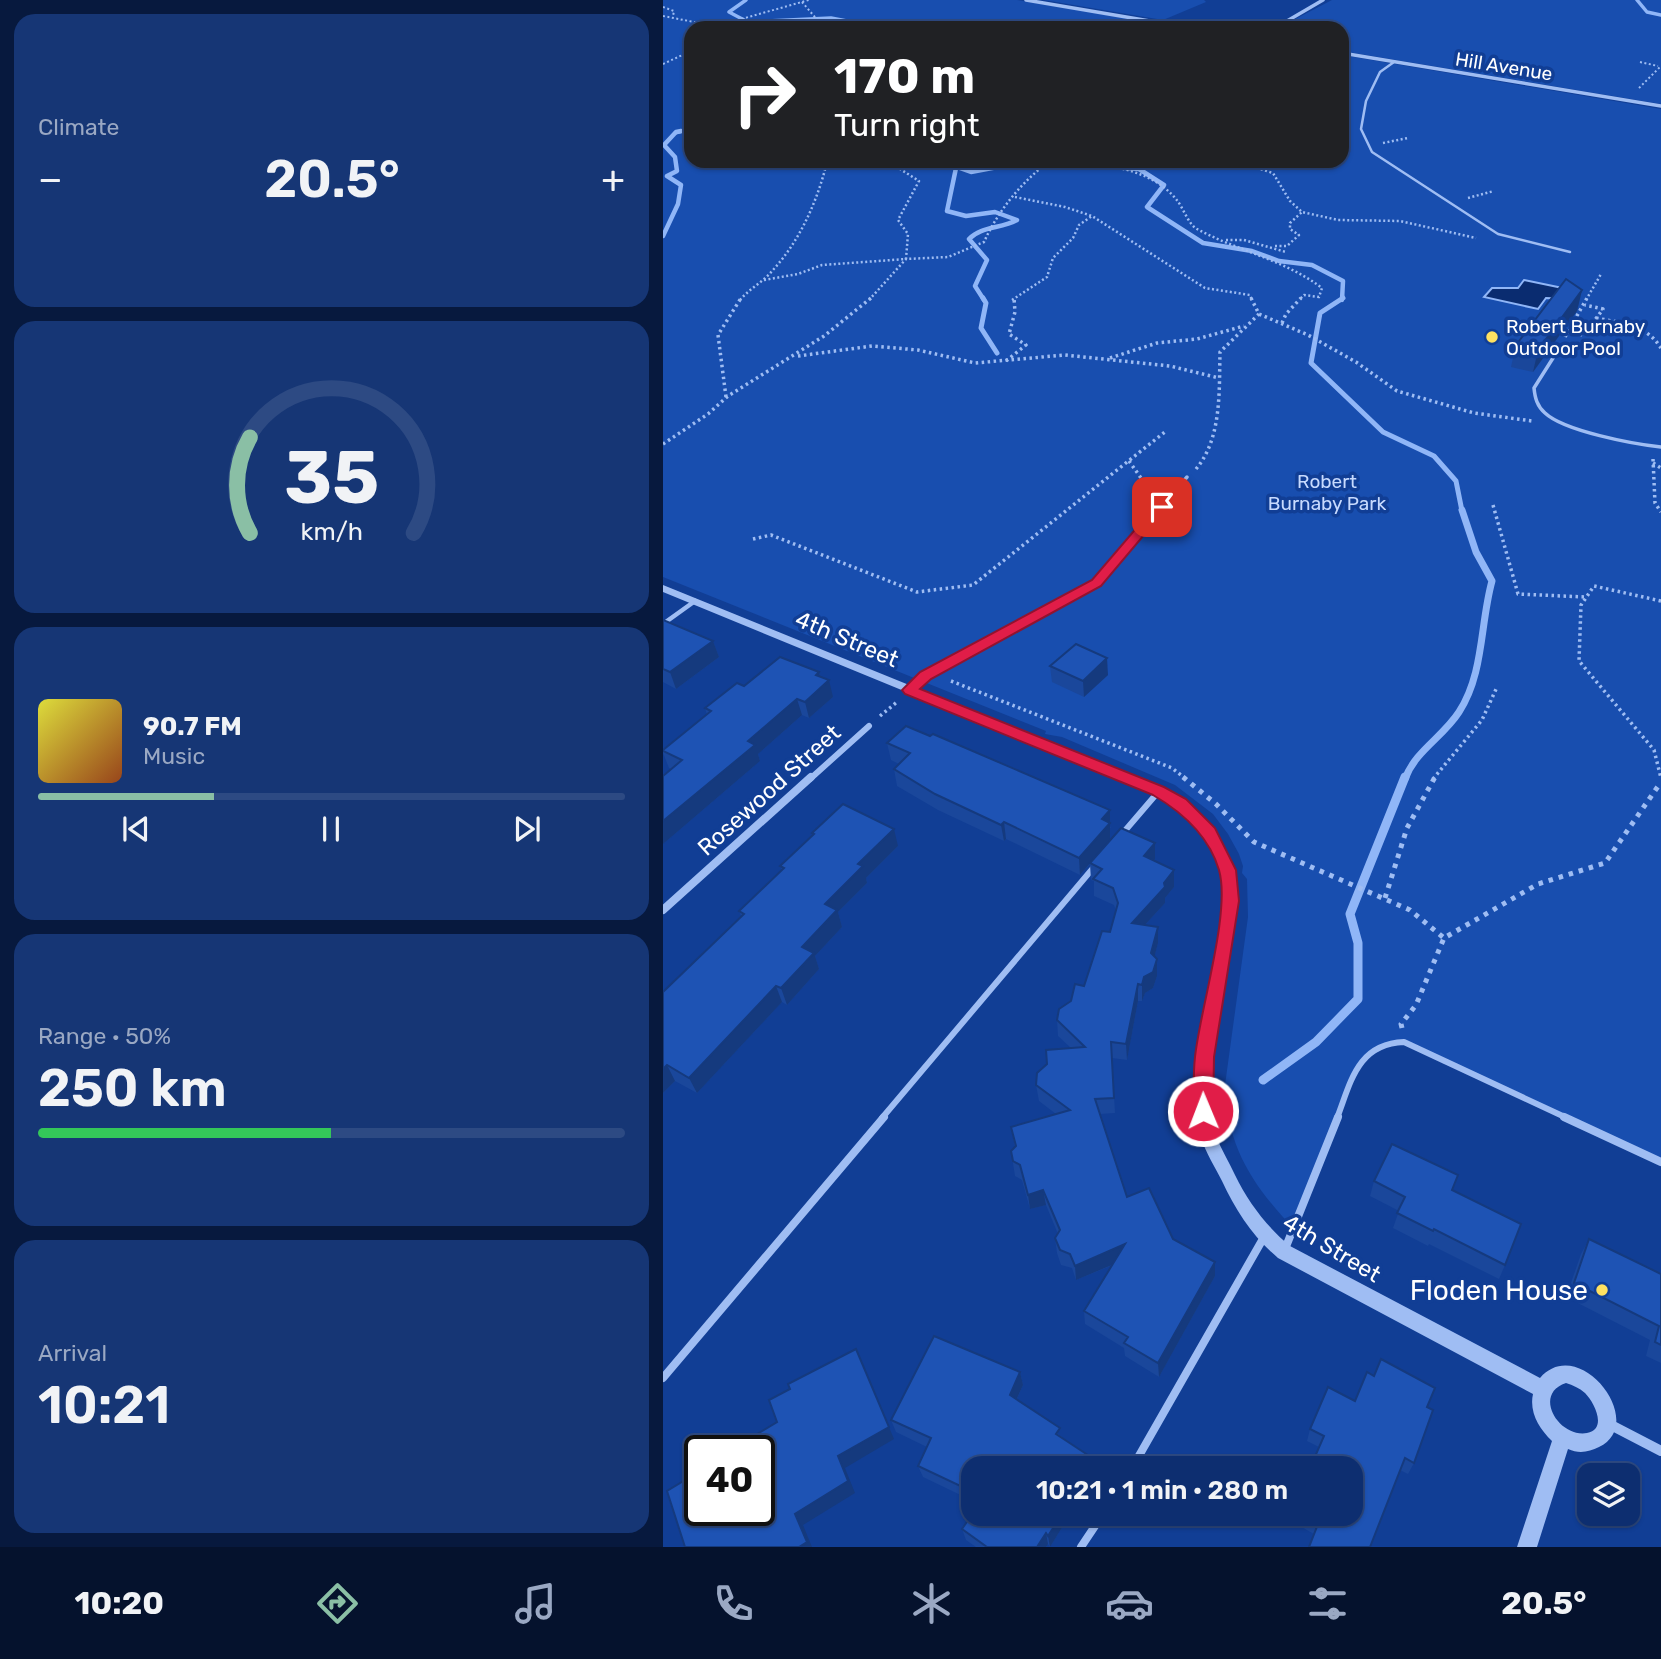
<!DOCTYPE html>
<meta charset="utf-8">
<style>
:root{--surface:#0d2e70;--page:#163675;--text:#f1f3f6;--muted:#9aa8c3;--line:#2d4a83;--accent:#8abfa5}
body{margin:0;font-family:Rubik,sans-serif;background:var(--page);color:var(--text);height:100vh;display:flex;flex-direction:column;font-size:26px;white-space:nowrap}
*{box-sizing:border-box;margin:0}
p{font-size:23px;color:var(--muted)}
.icon{flex:none;width:38px;height:38px;fill:none;stroke:currentColor;stroke-width:2;stroke-linecap:round;stroke-linejoin:round}
.map{position:relative;flex:1;overflow:hidden}
.sheet{display:flex;flex-direction:column;gap:14px;padding:14px;background:#07193e;width:663px}
.sheet>*{flex:none}
.banner{position:absolute;left:21px;top:21px;width:665px;height:147px;border-radius:21px;box-shadow:0 2px 5px #0004,0 0 0 2px var(--line);background:#202124;color:#fff;overflow:hidden}
.fabs{position:absolute;left:914px;top:1463px;display:grid;gap:14px}
.fabs a{display:grid;place-items:center;width:63px;height:63px;border-radius:14px;background:var(--surface);box-shadow:0 2px 5px #0004,0 0 0 2px var(--line);font-size:35px}
.speed{position:absolute;left:21px;top:1435px;display:flex;gap:14px;font-size:35px;font-weight:700;text-align:center}
.speed>*{display:grid;place-content:center;width:91px;height:91px;border-radius:50%;background:var(--surface);box-shadow:0 2px 5px #0004,0 0 0 2px var(--line);line-height:1}
.speed .limit{border:4px solid #111;border-radius:10px;background:#fff;color:#111}
.pin{position:absolute;display:grid;place-items:center;width:60px;height:60px;color:#fff;margin:-30px;border-radius:14px;box-shadow:0 4px 10px #0006}
.me{position:absolute;width:77px;margin:-38px;rotate:359deg;stroke-linejoin:round;filter:drop-shadow(0 0 5px #0008)}
.turn{display:flex;align-items:center;gap:24px;height:147px;padding:0 35px;font-size:32px}
.turn .icon{width:91px;height:91px;stroke-width:2.5}
.turn b{display:block;font-size:49px;line-height:60px}
.big{font-size:52px;font-weight:600;line-height:1.1}
.sheet .card{flex:1;display:flex;flex-direction:column;justify-content:center;gap:10px;min-width:0;padding:0 24px;border-radius:21px;background:var(--page)}
.sheet .dial{align-items:center;gap:0}
.dial svg{height:182px;overflow:visible;fill:none;stroke:var(--line);stroke-width:7;stroke-linecap:round;text-anchor:middle}
.dial text{fill:var(--text);stroke:none}
.song{display:flex;align-items:center;gap:21px}
.cover{width:84px;height:84px;border-radius:10px;background:linear-gradient(135deg,hsl(60 70% 55%),hsl(20 70% 35%))}
.played{height:7px;border-radius:4px;background:linear-gradient(90deg,var(--accent) 30%,var(--line) 30%)}
.keys{display:flex;justify-content:space-around;direction:ltr}
.heat{display:flex;justify-content:space-between;align-items:center;font-size:38px;direction:ltr}
.charge{height:10px;border-radius:5px;background:linear-gradient(90deg,#34c759 50%,var(--line) 0)}
.trip{position:absolute;left:298px;top:1456px;width:402px;height:70px;border-radius:21px;background:var(--surface);box-shadow:0 2px 5px #0004,0 0 0 2px var(--line);font-weight:600;line-height:70px;text-align:center}
.menu{display:flex;height:112px;justify-content:space-around;align-items:center;background:#05122d;color:var(--muted)}
.menu .icon{width:49px;height:49px}
.menu .current{color:var(--accent)}
.menu b{font-size:32px;color:var(--text)}
main{display:flex;flex:1;min-height:0}
.map>svg:first-child{display:block}
</style>
<main>
<section class="sheet">
<div class="card"><p>Climate</p>
<div class="heat"><a>−</a><b class="big">20.5°</b><a>+</a></div>
</div>
<div class="card dial"><svg viewBox="0 0 100 80">
<path d="M14 69A42 42 0 1 1 86 69"/>
<path d="M14 69A42 42 0 0 1 14 27" stroke="#8abfa5"/>
<text x="50" y="56" font-size="32" font-weight="700">35</text>
<text x="50" y="72" font-size="11">km/h</text>
</svg></div>
<div class="card">
<div class="song"><i class="cover"></i><div><b>90.7 FM</b><p>Music</p></div></div>
<div class="played"></div>
<div class="keys"><svg class="icon" aria-label="previous" viewBox="0 0 24 24"><path d="M18 5L8 12l10 7zM5 5v14"/></svg><svg class="icon" aria-label="pause" viewBox="0 0 24 24"><path d="M8 5v14M16 5v14"/></svg><svg class="icon" aria-label="next" viewBox="0 0 24 24"><path d="M6 5l10 7-10 7zM19 5v14"/></svg></div>
</div>
<div class="card"><p>Range · 50%</p><b class="big">250 km</b><div class="charge"></div></div>
<div class="card"><p>Arrival</p><b class="big">10:21</b></div>
</section>
<div class="map">
<svg width="998" height="1547" viewBox="0 0 998 1547">
<rect width="100%" height="100%" fill="#113e95"/>
<g fill="#184eaf">
<path d="M 0,0 L 354,0 L 520,28 L 28,28 L 28,161 L 679,161 L 679,55 L 998,109 L 998,1162 L 741,1042 L 729,1042 L 695,1065 L 630,1228 C 589,1184 564,1147 562,1085 L 585,917 L 584,879 L 579,873 L 580,866 L 576,854 L 565,834 L 550,814 L 512,785 L 399,737 L 382,734 L 383,731 L 0,577 Z"/>
<polygon points="381,0 541,0 543,2 500,20"/>
<polygon points="669,0 998,0 998,104 679,51 679,28 615,28"/>
</g>
<polygon fill="#0a2c70" stroke="#90b6f7" stroke-width="2" points="861,280 914,291 908,299 883,298 875,309 821,297 829,288 855,288"/>
<g fill="none" stroke-linecap="round" stroke-linejoin="round">
<g stroke="#90b6f7" stroke-width="3.5">
<polyline points="83,0 66,12 83,21 108,24 107,28"/>
<polyline points="974,0 984,12 998,15"/>
<polyline points="104,21 168,18 221,28"/>
<polyline points="12,133 28,129"/>
</g>
<g stroke="#90b6f7" stroke-width="4.5">
<polyline points="277,161 308,172 367,161"/>
<polyline points="376,161 476,169 501,185 484,207 540,243 589,251 616,261 649,265 680,281 679,300"/>
<path d="M 293,168 L 284,211 L 303,216 L 332,212 L 354,220 C 338,229 318,226 306,239 L 324,260 L 312,286 L 321,300"/>
<polyline points="0,236 15,204 18,185 4,176 14,171 12,157 1,145 13,132 18,131"/>
</g>
<g stroke="#90b6f7" stroke-width="5">
<polyline points="320,298 323,303 318,328 334,353"/>
<polyline points="680,298 657,313 648,363 720,432 771,456 793,481 799,511"/>
</g>
<path stroke="#90b6f7" stroke-width="7" d="M 742,779 C 752,751 780,737 796,712 C 821,674 817,624 829,581 L 813,552 L 799,510"/>
<polyline stroke="#90b6f7" stroke-width="9" points="600,1080 653,1042 695,999 695,943 687,914 742,777"/>
<g stroke="#9fbdf3" stroke-width="2" stroke-dasharray="2 2.5" stroke-linecap="butt">
<polyline points="139,2 157,23"/>
<polyline points="0,7 11,11 10,16"/>
<polyline points="0,16 57,27"/>
<polyline points="57,25 146,0"/>
<polyline points="977,62 995,66"/>
<polyline points="0,64 28,51"/>
<polyline points="976,88 998,66"/>
</g>
<g stroke="#9fbdf3" stroke-width="2.5" stroke-dasharray="2 2.5" stroke-linecap="butt">
<polyline points="720,143 745,138"/>
<path d="M 415,161 C 449,166 489,170 513,199 C 520,207 525,224 534,229 C 575,251 622,260 659,288 L 656,297 L 641,295 L 636,300"/>
<polyline points="572,161 610,173 627,201 639,212 675,220 737,221 813,238"/>
<polyline points="352,197 402,207 429,216 542,288 587,295 589,300"/>
<polyline points="805,198 831,191"/>
<polyline points="563,240 581,240 623,252"/>
<polyline points="612,246 624,246 636,235 627,229 627,223 639,212"/>
<polyline points="101,280 135,274 159,265 243,259 245,234 235,220 256,181 237,169 200,161"/>
<path d="M 77,300 C 86,289 100,282 109,271 C 136,242 153,204 163,166 L 159,161"/>
<path d="M 206,300 L 243,259 L 285,257 L 321,242 C 335,211 359,181 387,161"/>
<polyline points="349,300 384,277 390,258 410,238 416,225 429,216"/>
<polyline points="923,300 938,274"/>
</g>
<g stroke="#9fbdf3" stroke-width="3.5" stroke-dasharray="2.5 3.5" stroke-linecap="butt">
<polyline points="588,298 596,314 645,335 693,362 734,391 811,413 869,421"/>
<path d="M 933,318 C 958,323 983,324 998,348"/>
<polyline points="619,323 623,314 638,298"/>
<polyline points="905,332 921,335 940,309 922,305"/>
<polyline points="902,337 924,298"/>
<polyline points="135,356 209,346 255,350 312,363 402,355 507,366 556,378"/>
<polyline points="447,358 494,343 534,339 581,326"/>
<polyline points="343,361 363,345 346,334 352,312 351,298"/>
<polyline points="63,397 55,335 78,298"/>
<polyline points="0,444 45,414 65,396 161,336 208,298"/>
<polyline points="990,459 992,503 998,512"/>
<polyline points="466,461 490,495"/>
<polyline points="990,463 998,468"/>
<path d="M 533,469 C 559,438 556,391 557,352 L 596,314"/>
<polyline points="830,505 855,594 922,597"/>
<polyline points="90,539 108,535 254,592 310,585 503,431"/>
<polyline points="998,601 931,586 918,605 916,661 991,750 998,778"/>
<polyline points="288,681 509,768 523,779"/>
<polyline points="217,716 234,702"/>
<polyline points="770,779 819,720 834,687"/>
</g>
<g stroke="#9fbdf3" stroke-width="5" stroke-dasharray="4.5 6" stroke-linecap="butt">
<polyline points="520,777 553,804 591,842 747,910 781,938"/>
<polyline points="722,898 744,828 772,777"/>
<polyline points="739,1028 738,1024 753,1005 781,938 875,884 942,863 998,782"/>
</g>
<polyline stroke="#9fbdf3" stroke-width="2.5" points="731,62 717,72 703,101 698,129 709,152 835,234 907,252"/>
<g stroke="#9fbdf3" stroke-width="3.5">
<path d="M 897,347 L 871,388 C 872,398 874,406 882,413 C 901,431 970,444 998,447"/>
<polyline points="495,511 524,477"/>
</g>
<g stroke="#9fbdf3" stroke-width="4.5">
<polyline points="0,624 32,601"/>
<polyline points="247,690 263,676 434,583 496,510"/>
</g>
<g stroke="#9fbdf3" stroke-width="6">
<polyline points="460,833 496,791"/>
<polyline points="219,1118 431,867"/>
<path d="M 674,1118 C 688,1082 694,1044 741,1042 L 904,1118"/>
</g>
<g stroke="#9fbdf3" stroke-width="8">
<polyline points="901,1117 998,1162"/>
<polyline points="622,1249 675,1117"/>
<polyline points="0,1378 221,1117"/>
<polyline points="469,1468 601,1237"/>
<polyline points="418,1547 440,1514"/>
</g>
<g stroke="#9fbdf3" stroke-width="3.5">
<polyline points="363,0 528,28"/>
<polyline points="612,28 660,0"/>
<polyline points="679,53 998,106"/>
</g>
<polyline stroke="#9fbdf3" stroke-width="6" points="147,779 206,726"/>
<polyline stroke="#9fbdf3" stroke-width="8" points="0,910 148,777"/>
<polyline stroke="#9fbdf3" stroke-width="10" points="946,1424 998,1451"/>
<path fill="#9fbdf3" fill-rule="evenodd" d="M 0,585 L 500,788 C 536,810 566,839 573,882 C 578,910 568,940 564,967 C 555,1019 537,1085 553,1136 C 558,1149 566,1162 572,1175 C 585,1202 604,1227 627,1246 L 877,1378 C 916,1333 986,1423 936,1447 C 926,1452 916,1454 905,1449 L 874,1547 L 854,1547 L 889,1441 C 876,1429 866,1412 870,1394 L 615,1258 C 590,1237 573,1211 559,1181 C 552,1167 543,1153 538,1138 C 522,1088 539,1024 548,974 C 553,945 564,913 560,884 C 555,843 525,815 492,794 L 0,592 ZM 903,1383 C 910,1385 916,1388 922,1393 C 931,1402 945,1429 924,1433 C 896,1438 869,1394 903,1383 Z"/>
</g>
<g fill="#1a479b">
<polygon points="919,290 914,311 870,372 848,367 853,345"/>
<polygon points="0,620 50,641 56,657 13,689 0,682"/>
<polygon points="387,666 445,675 421,697 389,682"/>
<polygon points="156,672 157,676 170,697 146,718 139,715 95,754 97,761 0,844 0,776 8,769 6,768 0,753 0,750 44,715 42,708 81,686"/>
<polygon points="224,743 448,827 447,828 447,840 492,843 492,859 491,861 511,887 502,898 502,903 482,925 495,927 495,943 491,957 494,976 490,988 482,993 479,1001 475,1001 464,1060 449,1058 452,1113 437,1114 464,1197 552,1276 496,1377 462,1356 461,1348 422,1324 421,1311 450,1265 413,1280 409,1268 398,1265 394,1253 392,1238 395,1234 383,1205 367,1209 359,1180 352,1176 348,1151 352,1147 348,1127 393,1114 376,1101 373,1085 408,1048 395,1036 394,1020 421,986 447,932 453,911 451,905 431,896 431,881 428,880 427,864 417,875 343,839 341,841 275,810 234,786 231,769 236,764 228,760"/>
<polygon points="149,833 235,846 203,878 204,883 175,912 179,927 152,956 156,969 124,1005 119,1002 34,1093 12,1081 0,1093 0,992 78,916 76,911 119,870 117,866 149,835"/>
<polygon points="711,1181 790,1190 842,1265 836,1279 766,1244 765,1246 730,1228 736,1211 707,1196"/>
<polygon points="926,1239 998,1274 998,1363 983,1356 987,1340 903,1297 918,1254"/>
<polygon points="718,1359 772,1388 764,1407 770,1410 751,1463 745,1474 737,1470 707,1547 646,1547 651,1534 626,1520 628,1514 688,1514 688,1468 647,1468 656,1447 644,1441 647,1429 665,1387 692,1401 704,1372 711,1376"/>
<polygon points="357,1372 360,1385 354,1399 399,1437 310,1468 310,1501 260,1477 255,1466 264,1447 233,1432 228,1420"/>
<polygon points="310,1514 416,1514 409,1525 403,1521 387,1547 385,1544 383,1547 313,1547 303,1540 299,1529"/>
</g>
<g fill="#153a7e">
<polygon points="919,290 914,311 870,372 875,350"/>
<polygon points="50,641 56,657 13,689 7,672"/>
<polygon points="444,658 445,675 421,697 420,681"/>
<polygon points="156,672 159,686 166,680 170,697 146,718 142,702 153,675"/>
<polygon points="134,699 139,715 95,754 97,761 0,844 0,821 85,741"/>
<polygon points="447,810 447,840 417,875 416,858 439,819"/>
<polygon points="341,822 343,839 341,841 338,825"/>
<polygon points="231,829 235,846 203,878 204,883 175,912 179,927 152,956 156,969 124,1005 118,988 162,904 195,864"/>
<polygon points="492,843 492,859 481,873 481,856"/>
<polygon points="511,870 511,887 502,898 502,903 469,939 469,923"/>
<polygon points="495,927 495,943 488,969 488,953"/>
<polygon points="494,959 494,976 490,988 482,993 479,1001 479,985 481,977"/>
<polygon points="475,984 475,1001 464,1060 463,1044"/>
<polygon points="113,986 119,1002 34,1093 26,1078"/>
<polygon points="4,1065 12,1081 0,1093 0,1069"/>
<polygon points="380,1190 383,1205 367,1209 365,1195"/>
<polygon points="462,1244 463,1259 413,1280 412,1266"/>
<polygon points="552,1262 552,1276 496,1377 495,1363"/>
<polygon points="193,1349 231,1439 182,1468 192,1493 140,1525 149,1547 136,1547 132,1514 175,1456"/>
<polygon points="357,1372 360,1385 350,1407 347,1395"/>
<polygon points="399,1514 402,1514 403,1521 387,1547 385,1536"/>
<polygon points="407,1514 416,1514 409,1525"/>
<polygon points="383,1533 385,1544 383,1547 374,1547"/>
</g>
<g fill="#1e53b4" stroke="#153a7e" stroke-width="2">
<polygon points="903,279 919,290 875,350 853,345"/>
<polygon points="0,620 50,641 7,672 0,669"/>
<polygon points="413,644 444,658 420,681 387,666"/>
<polygon points="117,657 156,672 153,675 166,680 142,702 134,699 85,741 92,745 0,821 0,776 19,760 0,751 0,750 48,711 42,708 74,683 81,686"/>
<polygon points="243,726 267,736 270,734 447,810 439,819 447,823 416,858 341,822 338,825 272,794 231,769 247,753 224,743"/>
<polygon points="180,804 231,829 195,864 200,866 162,904 174,910 139,947 151,953 118,988 113,986 26,1078 4,1065 0,1069 0,992 81,914 76,911 121,868 117,866 151,834 149,833"/>
<polygon points="458,828 492,843 481,856 511,870 501,883 502,887 469,923 495,927 488,953 494,959 490,972 481,977 479,985 475,984 463,1044 448,1042 451,1098 432,1099 464,1197 486,1188 510,1239 552,1262 495,1363 461,1343 465,1337 421,1311 462,1244 412,1266 407,1254 397,1250 392,1238 397,1230 380,1190 365,1195 357,1165 350,1161 348,1151 353,1146 348,1127 407,1110 373,1085 374,1073 384,1064 383,1050 422,1047 394,1020 396,1009 408,1001 412,984 421,986 439,931 447,932 455,903 450,888 430,879 439,869 427,863"/>
<polygon points="729,1144 795,1175 789,1190 858,1224 842,1265 771,1229 770,1231 734,1213 742,1197 711,1181"/>
<polygon points="926,1239 998,1274 998,1345 992,1342 996,1326 911,1283"/>
<polygon points="271,1336 357,1372 347,1395 397,1428 393,1434 437,1463 434,1468 310,1468 310,1492 255,1466 268,1438 228,1420"/>
<polygon points="193,1349 226,1427 175,1456 185,1481 132,1514 144,1542 136,1547 22,1547 4,1491 37,1471 37,1510 96,1510 96,1451 46,1451 50,1444 63,1436 81,1442 114,1422 106,1400 127,1389 125,1384"/>
<polygon points="718,1359 772,1388 764,1407 770,1410 751,1463 742,1458 707,1547 646,1547 655,1524 637,1514 688,1514 688,1468 647,1468 661,1436 647,1429 665,1387 692,1401 704,1372 711,1376"/>
<polygon points="310,1513 310,1514 399,1514 385,1536 383,1533 374,1547 324,1547 299,1529"/>
</g>
<path fill="#e11d48" stroke="#92132f" stroke-width="2" d="M 499,503 L 503,504 L 503,509 L 438,586 L 268,679 L 257,689 L 501,787 L 523,799 L 552,828 L 573,870 L 576,901 L 551,1057 L 550,1111 L 548,1117 L 540,1120 L 533,1117 L 530,1111 C 531,1093 530,1074 532,1057 C 537,1009 568,912 556,870 C 546,836 519,812 490,795 L 242,694 L 239,690 L 257,672 L 429,580 L 494,504 Z"/>
<g fill="#ffe161" stroke="#113e95" stroke-width="2.5">
<circle cx="829" cy="337" r="7"/>
<circle cx="939" cy="1290" r="7"/>
</g>
<g text-anchor="middle" stroke-width="7" stroke-linejoin="round" paint-order="stroke">
<g font-size="19" fill="#fff" stroke="#113e95">
<text transform="translate(841 66) rotate(9)" y="7">Hill Avenue</text>
</g>
<g font-size="19" fill="#fff" stroke="#113e95" text-anchor="start">
<text x="843" y="333">Robert Burnaby<tspan x="843" dy="22">Outdoor Pool</tspan></text>
</g>
<g font-size="19" fill="#c7dafe" stroke="#113e95">
<text x="664" y="488">Robert<tspan x="664" dy="22">Burnaby Park</tspan></text>
</g>
<g font-size="23" fill="#fff" stroke="#113e95">
<text transform="translate(184 639) rotate(23)" y="8">4th Street</text>
<text transform="translate(106 790) rotate(-42)" y="8">Rosewood Street</text>
<text transform="translate(669 1248) rotate(31)" y="8">4th Street</text>
</g>
<g font-size="28" fill="#fff" stroke="#113e95" text-anchor="end">
<text x="925" y="1300">Floden House</text>
</g>
</g>
</svg>
<div class="fabs">
<a><svg class="icon" aria-label="layers" viewBox="0 0 24 24"><path d="M12 4l9 5-9 5-9-5zM3 14l9 5 9-5"/></svg></a>
</div>
<div class="speed"><div class="limit">40</div></div>
<div class="pin" style="left:499px;top:507px;background:#d93025"><svg class="icon" aria-label="arrive" viewBox="0 0 24 24"><path d="M6 21V4h12l-3 4 3 4H6"/></svg></div>
<svg class="me" style="left:540px;top:1111px" viewBox="-20 -20 40 40"><circle r="17" fill="#e11d48" stroke="#fff" stroke-width="3"/><path d="M0-11L8 9 0 5-8 9z" fill="#fff"/></svg>
<div class="trip">10:21 · 1 min · 280 m</div>
<div class="banner">
<div class="turn"><svg class="icon" aria-label="right" viewBox="0 0 24 24"><path d="M7 20v-9h11M14 6l5 5-5 5"/></svg><div><b>170 m</b>Turn right</div></div>
</div>
</div>
</main>
<nav class="menu">
<b>10:20</b>
<svg class="icon current" aria-label="directions" viewBox="0 0 24 24"><path d="M12 3l9 9-9 9-9-9zM9 14v-3h6M13 9l2 2-2 2"/></svg>
<svg class="icon" aria-label="music" viewBox="0 0 24 24"><path d="M9 18V5l10-2v13"/><circle cx="6" cy="18" r="3"/><circle cx="16" cy="16" r="3"/></svg>
<svg class="icon" aria-label="phone" viewBox="0 0 24 24"><path d="M5 4h4l2 5-3 2q2 4 5 5l2-3 5 2v4C11 20 4 13 5 4z"/></svg>
<svg class="icon" aria-label="climate" viewBox="0 0 24 24"><path d="M12 3v18M4 7l16 10M4 17L20 7"/></svg>
<svg class="icon" aria-label="car" viewBox="0 0 24 24"><path d="M5 17H2v-5l4-1 3-4h7l3 4 3 1v5h-3M9 17h6M6 11h13"/><circle cx="7" cy="17" r="2"/><circle cx="17" cy="17" r="2"/></svg>
<svg class="icon" aria-label="filters" viewBox="0 0 24 24"><path d="M4 7h16M4 17h16"/><circle cx="9" cy="7" r="2"/><circle cx="15" cy="17" r="2"/></svg>
<b>20.5°</b>
</nav>
